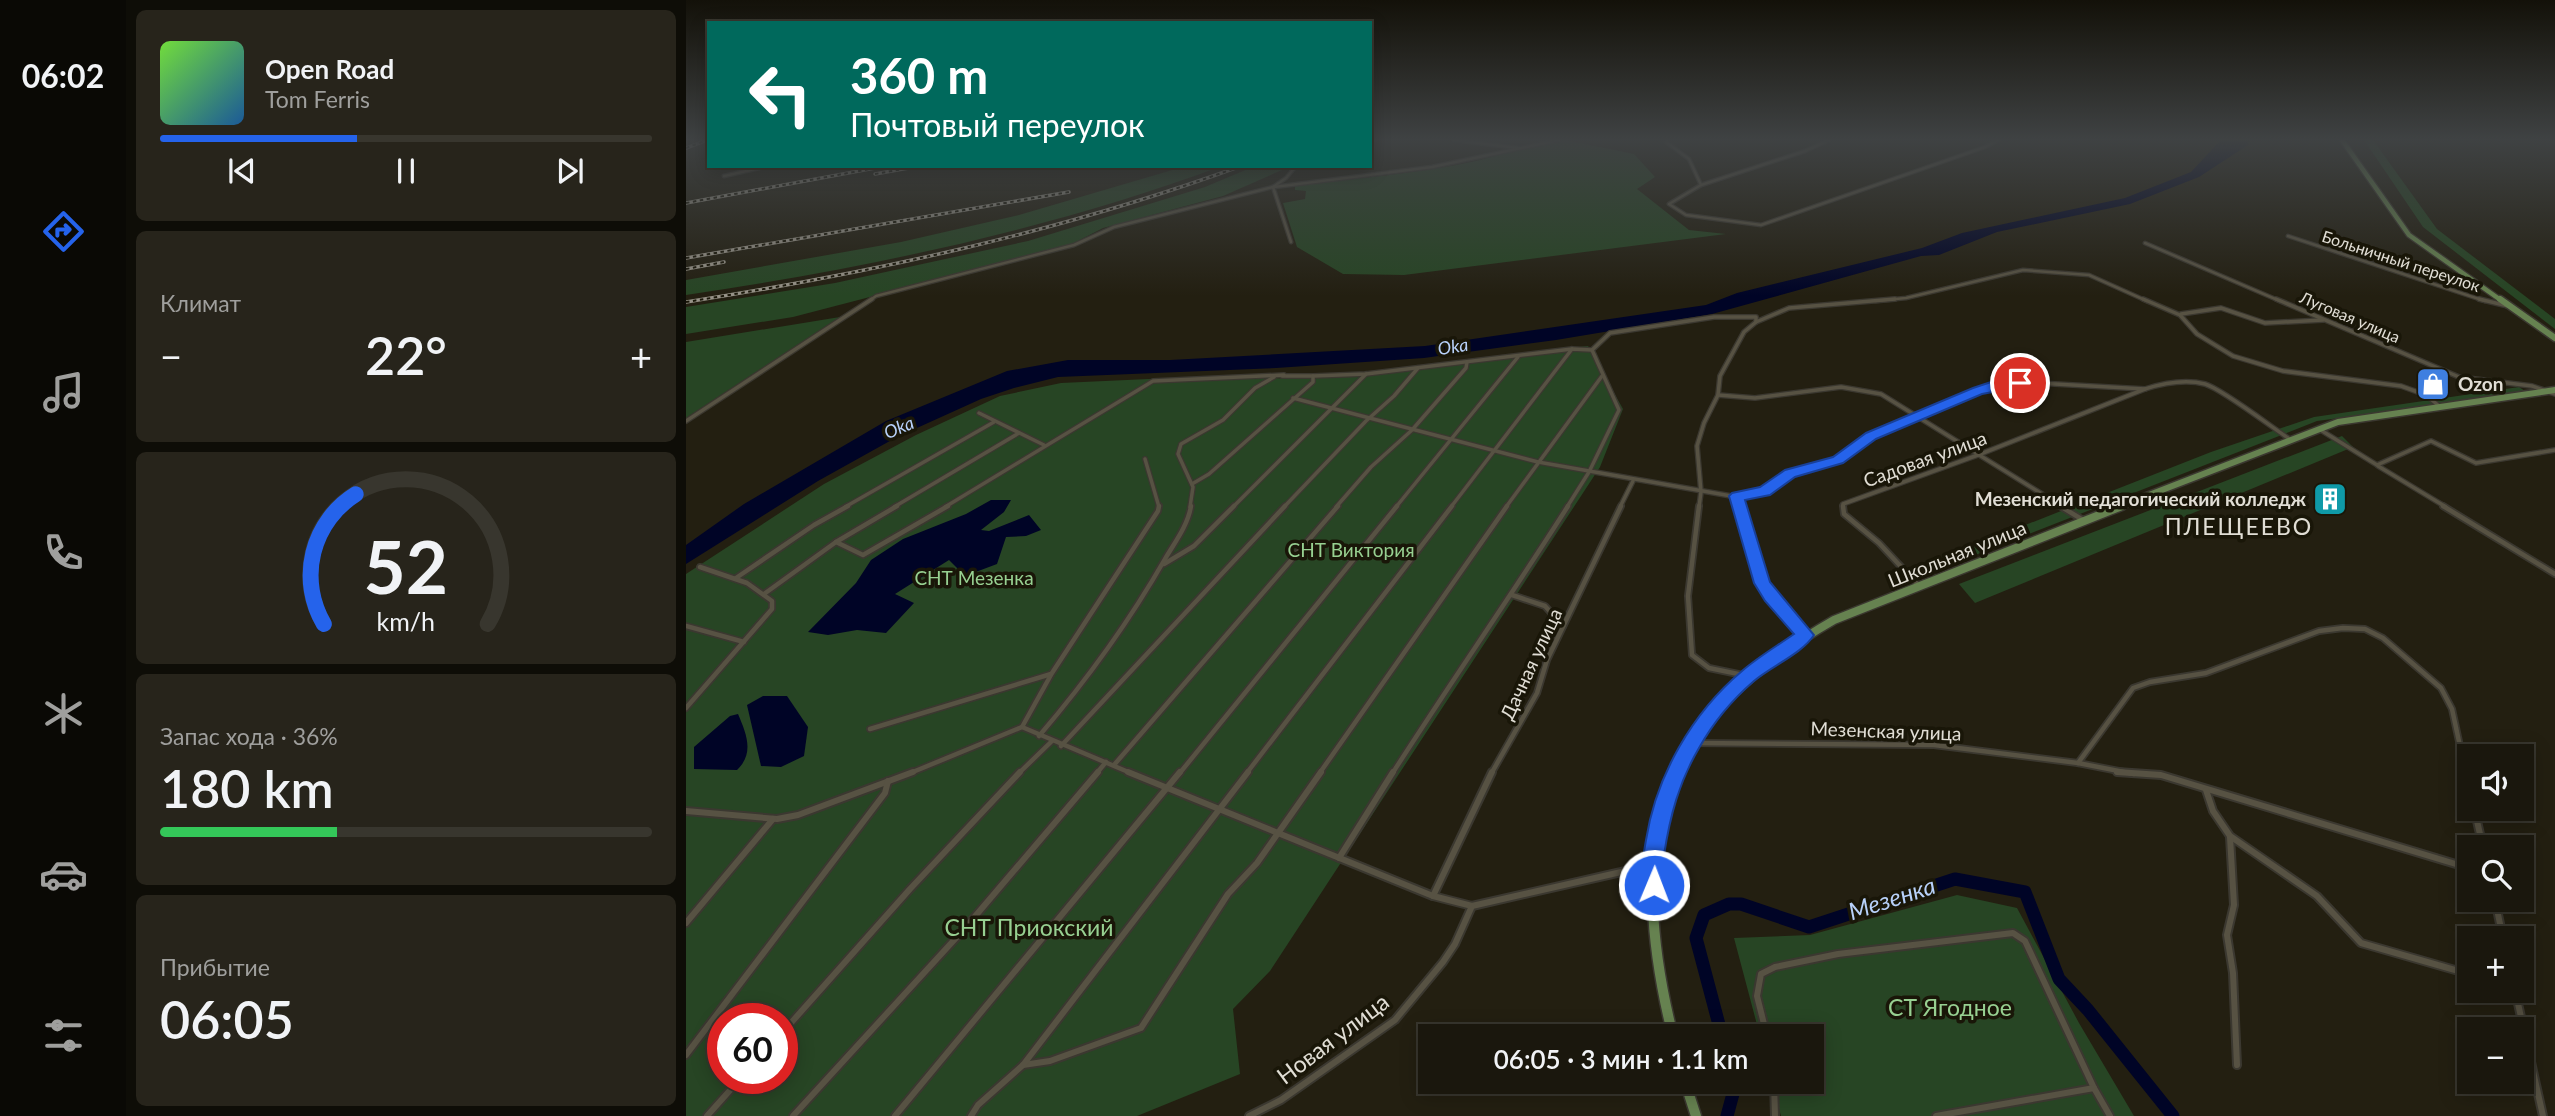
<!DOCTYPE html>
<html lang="ru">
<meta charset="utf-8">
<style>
:root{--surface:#1a170d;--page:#27241b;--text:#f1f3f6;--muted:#9f9f9d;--line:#38362e;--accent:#2563eb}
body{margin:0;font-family:Lato,sans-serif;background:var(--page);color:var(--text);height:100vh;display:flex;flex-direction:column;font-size:26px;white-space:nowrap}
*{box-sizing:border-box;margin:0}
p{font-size:23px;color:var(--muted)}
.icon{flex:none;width:38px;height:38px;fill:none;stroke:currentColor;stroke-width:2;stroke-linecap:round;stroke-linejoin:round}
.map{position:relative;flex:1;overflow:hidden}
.drawer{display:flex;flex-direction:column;gap:10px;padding:10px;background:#0e0d07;width:560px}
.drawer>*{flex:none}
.guide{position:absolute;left:21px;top:21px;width:665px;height:147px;border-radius:0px;box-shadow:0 4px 18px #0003,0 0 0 2px var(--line);background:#00695c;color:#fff;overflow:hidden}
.fabs{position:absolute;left:1771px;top:744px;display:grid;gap:14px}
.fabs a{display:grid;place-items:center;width:77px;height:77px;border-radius:0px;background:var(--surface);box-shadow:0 4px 18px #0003,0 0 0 2px var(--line);font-size:35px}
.speed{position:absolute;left:21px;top:1003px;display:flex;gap:14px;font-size:35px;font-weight:700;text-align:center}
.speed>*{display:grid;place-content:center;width:91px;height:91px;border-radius:50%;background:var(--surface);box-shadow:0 4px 18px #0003,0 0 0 2px var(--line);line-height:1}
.speed .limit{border:10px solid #d22;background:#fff;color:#111}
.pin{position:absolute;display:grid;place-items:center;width:60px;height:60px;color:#fff;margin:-30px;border:4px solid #fff;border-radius:50%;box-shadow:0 2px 7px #0007}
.me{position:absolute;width:77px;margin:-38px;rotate:1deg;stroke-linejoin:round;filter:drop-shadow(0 0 5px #0008)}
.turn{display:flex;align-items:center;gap:24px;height:147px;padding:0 28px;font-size:32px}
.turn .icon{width:91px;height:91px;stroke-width:2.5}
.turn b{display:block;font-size:49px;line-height:60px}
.big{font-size:52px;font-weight:600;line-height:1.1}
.drawer .card{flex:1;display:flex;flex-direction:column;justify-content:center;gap:10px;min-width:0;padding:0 24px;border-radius:10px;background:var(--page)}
.drawer .dial{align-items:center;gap:0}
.dial svg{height:182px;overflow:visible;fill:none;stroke:var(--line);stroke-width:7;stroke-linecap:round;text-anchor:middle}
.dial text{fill:var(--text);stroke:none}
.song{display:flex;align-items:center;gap:21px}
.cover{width:84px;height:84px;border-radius:10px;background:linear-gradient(135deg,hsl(100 70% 55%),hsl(210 70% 35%))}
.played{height:7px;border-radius:4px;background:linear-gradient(90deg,var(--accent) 40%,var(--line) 40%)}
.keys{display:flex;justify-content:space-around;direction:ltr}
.heat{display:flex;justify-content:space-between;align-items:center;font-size:38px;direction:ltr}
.charge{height:10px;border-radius:5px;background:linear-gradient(90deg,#34c759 36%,var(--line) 0)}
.trip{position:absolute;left:732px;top:1024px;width:406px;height:70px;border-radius:0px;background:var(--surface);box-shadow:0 4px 18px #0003,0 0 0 2px var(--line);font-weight:600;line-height:70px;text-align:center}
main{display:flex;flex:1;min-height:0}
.dock{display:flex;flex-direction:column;width:126px;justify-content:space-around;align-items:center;background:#0a0905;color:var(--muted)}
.dock .icon{width:49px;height:49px}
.dock .active{color:var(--accent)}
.dock b{font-size:32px;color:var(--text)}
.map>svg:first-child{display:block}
</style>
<main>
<nav class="dock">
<b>06:02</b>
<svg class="icon active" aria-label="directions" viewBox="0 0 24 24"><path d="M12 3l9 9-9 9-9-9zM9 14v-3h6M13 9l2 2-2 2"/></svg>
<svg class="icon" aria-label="music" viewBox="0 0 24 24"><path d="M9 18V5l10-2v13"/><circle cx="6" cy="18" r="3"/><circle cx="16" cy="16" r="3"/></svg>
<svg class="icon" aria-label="phone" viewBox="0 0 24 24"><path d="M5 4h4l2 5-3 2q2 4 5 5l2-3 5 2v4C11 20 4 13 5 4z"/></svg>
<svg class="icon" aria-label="climate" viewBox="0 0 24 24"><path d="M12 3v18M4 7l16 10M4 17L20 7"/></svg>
<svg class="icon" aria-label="car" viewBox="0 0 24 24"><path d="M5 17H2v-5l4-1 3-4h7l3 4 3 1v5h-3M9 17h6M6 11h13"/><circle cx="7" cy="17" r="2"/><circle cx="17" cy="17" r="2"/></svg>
<svg class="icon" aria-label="filters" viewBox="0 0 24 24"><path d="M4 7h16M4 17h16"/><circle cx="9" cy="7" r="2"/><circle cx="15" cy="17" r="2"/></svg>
</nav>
<section class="drawer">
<div class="card">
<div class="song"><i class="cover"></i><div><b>Open Road</b><p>Tom Ferris</p></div></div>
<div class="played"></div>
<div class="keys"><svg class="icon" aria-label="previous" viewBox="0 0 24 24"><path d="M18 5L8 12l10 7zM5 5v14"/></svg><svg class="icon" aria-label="pause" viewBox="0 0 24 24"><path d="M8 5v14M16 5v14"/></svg><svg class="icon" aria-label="next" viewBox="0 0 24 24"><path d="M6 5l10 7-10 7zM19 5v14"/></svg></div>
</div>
<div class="card"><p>Климат</p>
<div class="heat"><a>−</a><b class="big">22°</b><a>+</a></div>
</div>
<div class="card dial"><svg viewBox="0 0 100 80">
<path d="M14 69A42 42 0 1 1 86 69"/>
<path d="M14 69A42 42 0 0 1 28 12" stroke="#2563eb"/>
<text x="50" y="56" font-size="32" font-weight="700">52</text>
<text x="50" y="72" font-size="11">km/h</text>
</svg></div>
<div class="card"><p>Запас хода · 36%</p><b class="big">180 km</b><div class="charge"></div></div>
<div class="card"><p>Прибытие</p><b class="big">06:05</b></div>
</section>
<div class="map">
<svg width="1869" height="1116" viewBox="0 0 1869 1116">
<rect width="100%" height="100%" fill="#231f11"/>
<g fill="#274524" fill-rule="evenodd">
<path d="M 879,140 L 948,154 L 969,177 L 951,189 L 1003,230 L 1040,234 L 718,275 L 657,274 L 611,247 L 597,203 L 619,199 L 620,191 L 609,190 L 609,186 C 669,178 731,174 790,161 C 820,154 848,144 879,140 Z"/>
<polygon points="1678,140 1687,140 1751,229 1869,319 1869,329 1737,227"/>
<path d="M 500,166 L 536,166 C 363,230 182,268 0,295 L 0,280 L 215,242 L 333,215 Z"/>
<polygon points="569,166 605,166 537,196 417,228 384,245 107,317 0,334 0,307 149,283 342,241 519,187"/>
<polygon points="154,317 0,418 0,342"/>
<path d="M 902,346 L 937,409 L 914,467 L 584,971 L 547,1009 L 554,1074 L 451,1116 L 0,1116 L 0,574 L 138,484 L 230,435 L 314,396 L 375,383 L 528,376 L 617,379 ZM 37,1018 L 96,1018 L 96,1078 L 37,1078 Z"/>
<polygon points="1833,387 1842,393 1631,421 1236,576 1230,568 1525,452 1628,417"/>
<polygon points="1656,436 1667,447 1289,603 1273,584"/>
<polygon points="1271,895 1331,908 1393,1023 1448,1116 1095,1116 1086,1082 1125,1082 1125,1036 1074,1036 1048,938 1124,935"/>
</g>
<g fill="#000426">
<polygon points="1535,140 1563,140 1562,145 1513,177 1444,204 1311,232 1253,255 1235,256 1026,314 870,340 738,358 590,368 372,377 328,388 295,399 211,437 132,481 0,564 0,545 58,504 200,421 321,371 382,360 484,360 739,346 1020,305 1051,293 1236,248 1276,233 1439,198 1505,172"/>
<polygon points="305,500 325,500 318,512 295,530 303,531 343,515 355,530 340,536 320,537 311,564 279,576 263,560 209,594 228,603 200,633 171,630 142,635 122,632 170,583 185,560 217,539 280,514"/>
<polygon points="77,696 101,696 122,727 118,756 95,767 75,766 61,705"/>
<path d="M 52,714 C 60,733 69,753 51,770 L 8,769 L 8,747 L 44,716 Z"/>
</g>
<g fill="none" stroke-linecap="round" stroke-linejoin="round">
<g stroke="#000426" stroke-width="13">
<polyline points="1036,1036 1010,938 1018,915 1043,904 1055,904 1123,927 1269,879 1339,892 1373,979 1402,1010 1487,1116"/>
<polyline points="1041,1116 1048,1090 1046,1082"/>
</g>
<g stroke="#3b3830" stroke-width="5">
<g id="minor-far3">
<polyline points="768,140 832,148"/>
<polyline points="981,140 980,142 1003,159 1015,185"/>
<polyline points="1143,140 1119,151 1015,185 983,204 1000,215 1075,225 1299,147 1312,140"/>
<polyline points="684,141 688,140"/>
<polyline points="38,176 82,166"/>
<polyline points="587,187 605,242"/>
<polyline points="588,187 746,167 873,140"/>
<polyline points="1602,236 1799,301"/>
<polyline points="1459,243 1594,301"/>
<polyline points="183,301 190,296 388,245 428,227 587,187 600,178 610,166"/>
<polyline points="1189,301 1220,298 1337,270 1403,275 1461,301"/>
</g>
</g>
<g stroke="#3b3830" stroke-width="6">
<g id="minor-far2">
<polyline points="1457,299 1494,315 1511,334 1547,356 1597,371 1715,386 1740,395 1753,406"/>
<polyline points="1590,299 1773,377 1846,386 1869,394"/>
<polyline points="1793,299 1822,306"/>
<polyline points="1495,314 1535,308 1579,323 1637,320"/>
<polyline points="1070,322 1103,308 1209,299"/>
<polyline points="596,376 627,376"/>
<polyline points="1032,395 1069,398 1155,387 1195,394 1377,507"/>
<polyline points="607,398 852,462 1051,497 1078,491 1104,473 1152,460 1185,436 1305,386 1351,383 1459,389"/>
<polyline points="293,413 358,445"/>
<polyline points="0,421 186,299"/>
<polyline points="1633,429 1691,465 1745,441 1790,463 1869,450"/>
<polyline points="459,459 473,507"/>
<polyline points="1692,466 1760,507"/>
<polyline points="506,484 523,474 627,382 627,376 680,374 886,349 906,350"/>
<polyline points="1051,497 1054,507"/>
<polyline points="159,507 308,422"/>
<polyline points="208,507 333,433"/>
<polyline points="259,507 467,381 598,375"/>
<polyline points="504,507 507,487 492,454 495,444 537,420 569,388 588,377"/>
<polyline points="547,507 680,374"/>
<polyline points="598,507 680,421 708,396 732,368"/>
<polyline points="650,507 685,467 726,430 780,368 781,362"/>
<polyline points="710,507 832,357"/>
<polyline points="765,507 886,349"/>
<polyline points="820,507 916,376"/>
<polyline points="881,507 903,472 933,410 906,350 924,333 1028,317 1070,317 1070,322 1058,332 1034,376 1032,395 1018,423 1011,446 1015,492 1013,507"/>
<polyline points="934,507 947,481"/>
<path d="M 1157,507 L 1157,504 L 1292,455 L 1459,389 C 1478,383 1499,379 1519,384 C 1536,389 1584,426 1602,438"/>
</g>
</g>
<g stroke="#3b3830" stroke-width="8">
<g id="minor-far1">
<polyline points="1013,506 1002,596 1006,655 1023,668 1062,676"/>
<polyline points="1053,506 1076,583 1119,635"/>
<polyline points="1157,506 1158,514 1193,543 1233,586"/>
<polyline points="1374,506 1397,520"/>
<polyline points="1757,506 1869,574"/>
<polyline points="150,542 177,555 262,506"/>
<polyline points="478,564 508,546 548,506"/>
<polyline points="50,578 128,525 162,506"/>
<polyline points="78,594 150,542 211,506"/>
<polyline points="826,595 859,606 877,626"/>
<polyline points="0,626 58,642"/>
<polyline points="0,708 86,609 86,601 61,583 14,567"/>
<polyline points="336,727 366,673 472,511 473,506"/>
<polyline points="184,729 365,674"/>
<path d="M 353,736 C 400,681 443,622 479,559 C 489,542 502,525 505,506"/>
<polyline points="1006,743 1248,745 1392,763 1448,774"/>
<polyline points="375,746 599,506"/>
<polyline points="1392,763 1447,688 1464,682 1520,673 1633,631 1657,628 1679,629 1697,638 1755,688 1766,709 1780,774"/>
<polyline points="428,765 652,506"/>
<polyline points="222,774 336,727 447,774"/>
<polyline points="332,774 366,741"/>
<polyline points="410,774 420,762"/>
<polyline points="493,774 711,506"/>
<polyline points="560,774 766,506"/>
<polyline points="633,774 821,506"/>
<path d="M 706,774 C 764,683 825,596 882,506"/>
<polyline points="805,774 851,693 861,660 935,506"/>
</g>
</g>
<g stroke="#3b3830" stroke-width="10">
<g id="minor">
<polyline points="442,772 747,896 786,906 966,865"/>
<polyline points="1431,772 1475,775 1783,868"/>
<polyline points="1780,772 1783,786"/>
<polyline points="1520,790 1527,811 1544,836 1631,896 1675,943 1783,974"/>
<polyline points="1788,808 1797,847"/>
<polyline points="0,811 91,819 112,815 227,772"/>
<polyline points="1544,837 1548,905 1541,935 1547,973 1551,1065"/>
<polyline points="653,858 707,772"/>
<polyline points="747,896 806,772"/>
<polyline points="1809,900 1817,938"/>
<polyline points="0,923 87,819"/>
<polyline points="1829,990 1857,1116"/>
<polyline points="96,1033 224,889 334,772"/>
<polyline points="1081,1036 1071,996 1075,974 1089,967 1152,954 1327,933 1339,941 1408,1088"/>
<polyline points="0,1055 199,793 202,781"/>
<polyline points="337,1065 364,1061 455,1028 542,894 571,863 635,772"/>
<polyline points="1088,1082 1089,1116"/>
<polyline points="21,1116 55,1078"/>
<polyline points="107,1116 280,927 412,772"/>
<polyline points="209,1116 494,772"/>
<polyline points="285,1116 292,1105 337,1065 562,772"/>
<polyline points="563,1116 595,1100 709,1020 757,962 769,944 786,906"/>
<polyline points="1250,1116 1408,1088 1424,1116"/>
</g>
</g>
<g stroke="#3b3830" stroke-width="7">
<polyline id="primary-far3" points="1656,140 1723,235 1816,301"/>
</g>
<g stroke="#3b3830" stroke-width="9">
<g id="primary-far2">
<polyline points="1814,299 1869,338"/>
<polyline points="1432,507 1652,422 1869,390"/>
</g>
</g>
<g stroke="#3b3830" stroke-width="11">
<path id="primary-far1" d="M 989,774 C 1023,704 1082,658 1148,620 L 1436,506"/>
</g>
<g stroke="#3b3830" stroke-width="13">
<g id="primary">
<path d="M 987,1036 C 967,957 952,846 989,772"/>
<polyline points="999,1082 1010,1116"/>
</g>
</g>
<use href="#minor-far3" stroke="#575243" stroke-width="2.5"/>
<use href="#minor-far2" stroke="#575243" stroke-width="3.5"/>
<use href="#minor-far1" stroke="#575243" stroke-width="4.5"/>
<use href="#minor" stroke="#575243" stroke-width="6"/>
<use href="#primary-far3" stroke="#668250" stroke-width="4.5"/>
<use href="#primary-far2" stroke="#668250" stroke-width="6"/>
<use href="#primary-far1" stroke="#668250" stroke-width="8"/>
<use href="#primary" stroke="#668250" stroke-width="10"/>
<g stroke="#969287" stroke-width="3.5">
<g id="rail">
<polyline points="0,148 21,140"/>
<polyline points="189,174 234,166"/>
<polyline points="0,203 200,166"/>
<polyline points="0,258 383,192"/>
<polyline points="0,269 38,262"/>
<path d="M 0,302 C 190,272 374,232 555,166"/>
</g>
</g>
<use href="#rail" stroke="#191608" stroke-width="2" stroke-dasharray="3.5" stroke-linecap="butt"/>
</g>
<linearGradient id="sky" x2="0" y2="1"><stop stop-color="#131109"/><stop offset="0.47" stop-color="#3f4243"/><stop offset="1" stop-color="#3f4243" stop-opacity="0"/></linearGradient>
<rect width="1869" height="296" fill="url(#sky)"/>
<path fill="#2563eb" stroke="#184099" stroke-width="2" d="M 1334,380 L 1341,383 L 1339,386 L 1296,394 L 1190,439 L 1157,463 L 1109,477 L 1084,495 L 1059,500 L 1084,582 L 1128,635 C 1117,653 1084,667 1068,681 C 1047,699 1027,723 1013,748 C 993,782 984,816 978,855 C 976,867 980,881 975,892 L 968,895 L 960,892 C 953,876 957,857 960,840 C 970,776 1006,713 1056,671 C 1072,657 1091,646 1108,634 L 1079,601 L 1068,583 L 1043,496 L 1046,493 L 1074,487 L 1099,470 L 1147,457 L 1180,433 L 1287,388 L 1305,382 Z"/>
<defs>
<g id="shop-square" transform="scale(1.75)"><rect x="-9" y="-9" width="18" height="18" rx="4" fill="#3f7fe0" stroke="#191608"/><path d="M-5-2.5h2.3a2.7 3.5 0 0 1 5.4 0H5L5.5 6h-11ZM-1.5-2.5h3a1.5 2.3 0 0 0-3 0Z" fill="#fff"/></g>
<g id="building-square" transform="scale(1.75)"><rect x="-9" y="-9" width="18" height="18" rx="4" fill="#0f9aa8" stroke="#191608"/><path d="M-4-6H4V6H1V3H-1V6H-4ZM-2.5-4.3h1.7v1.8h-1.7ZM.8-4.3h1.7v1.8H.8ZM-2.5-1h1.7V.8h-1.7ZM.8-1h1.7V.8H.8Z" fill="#fff"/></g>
</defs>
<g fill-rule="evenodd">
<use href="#shop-square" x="1747" y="384"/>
<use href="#building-square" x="1644" y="499"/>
</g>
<g text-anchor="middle" stroke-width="7" stroke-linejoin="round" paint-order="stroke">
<g font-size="16" fill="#e1ded5" stroke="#191608">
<text transform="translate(1715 261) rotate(18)" y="6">Больничный переулок</text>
<text transform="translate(1664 317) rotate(23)" y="6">Луговая улица</text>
</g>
<g font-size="18" font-style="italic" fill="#b8d1fa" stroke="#191608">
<text transform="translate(767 347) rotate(-9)" y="6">Oka</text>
<text transform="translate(213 428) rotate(-23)" y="6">Oka</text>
</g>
<g font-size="19" font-weight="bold" fill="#e1ded5" stroke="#191608" text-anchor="start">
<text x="1772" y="391">Ozon</text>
<text x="1620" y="506" text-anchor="end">Мезенский педагогический колледж</text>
</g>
<g font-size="19" fill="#e1ded5" stroke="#191608">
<text transform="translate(1239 459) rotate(-20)" y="7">Садовая улица</text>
<text transform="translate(1271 554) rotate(-22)" y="7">Школьная улица</text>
<text transform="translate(845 664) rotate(-65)" y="7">Дачная улица</text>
<text transform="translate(1200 731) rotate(2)" y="7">Мезенская улица</text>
</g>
<g font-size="19" fill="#97d091" stroke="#191608">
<text x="665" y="557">СНТ Виктория</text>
<text x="288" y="585">СНТ Мезенка</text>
</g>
<g font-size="23" letter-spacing="2" fill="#e1ded5" stroke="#191608">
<text x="1553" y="535">ПЛЕЩЕЕВО</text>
</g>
<g font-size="23" fill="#97d091" stroke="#191608">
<text x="343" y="936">СНТ Приокский</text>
<text x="1264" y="1016">СТ Ягодное</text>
</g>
<g font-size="23" fill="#e1ded5" stroke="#191608">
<text transform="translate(647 1039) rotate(-37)" y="8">Новая улица</text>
</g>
<g font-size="24" font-style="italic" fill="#b8d1fa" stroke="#191608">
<text transform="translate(1206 899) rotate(-18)" y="8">Мезенка</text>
</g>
</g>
</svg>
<div class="fabs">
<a><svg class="icon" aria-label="sound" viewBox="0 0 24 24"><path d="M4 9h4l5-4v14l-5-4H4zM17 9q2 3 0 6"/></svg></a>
<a><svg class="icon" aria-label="search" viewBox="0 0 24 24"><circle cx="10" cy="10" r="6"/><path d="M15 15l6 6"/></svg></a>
<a>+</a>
<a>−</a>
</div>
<div class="speed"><div class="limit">60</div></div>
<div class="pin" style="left:1334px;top:383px;background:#d93025"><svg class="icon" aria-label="arrive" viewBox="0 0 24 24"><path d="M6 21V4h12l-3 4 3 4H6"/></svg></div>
<svg class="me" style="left:968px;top:885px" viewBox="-20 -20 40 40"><circle r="17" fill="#2563eb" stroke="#fff" stroke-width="3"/><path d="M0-11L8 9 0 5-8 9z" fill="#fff"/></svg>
<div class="trip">06:05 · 3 мин · 1.1 km</div>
<div class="guide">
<div class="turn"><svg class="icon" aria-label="left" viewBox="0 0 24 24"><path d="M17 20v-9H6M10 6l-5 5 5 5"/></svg><div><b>360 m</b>Почтовый переулок</div></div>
</div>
</div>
</main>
